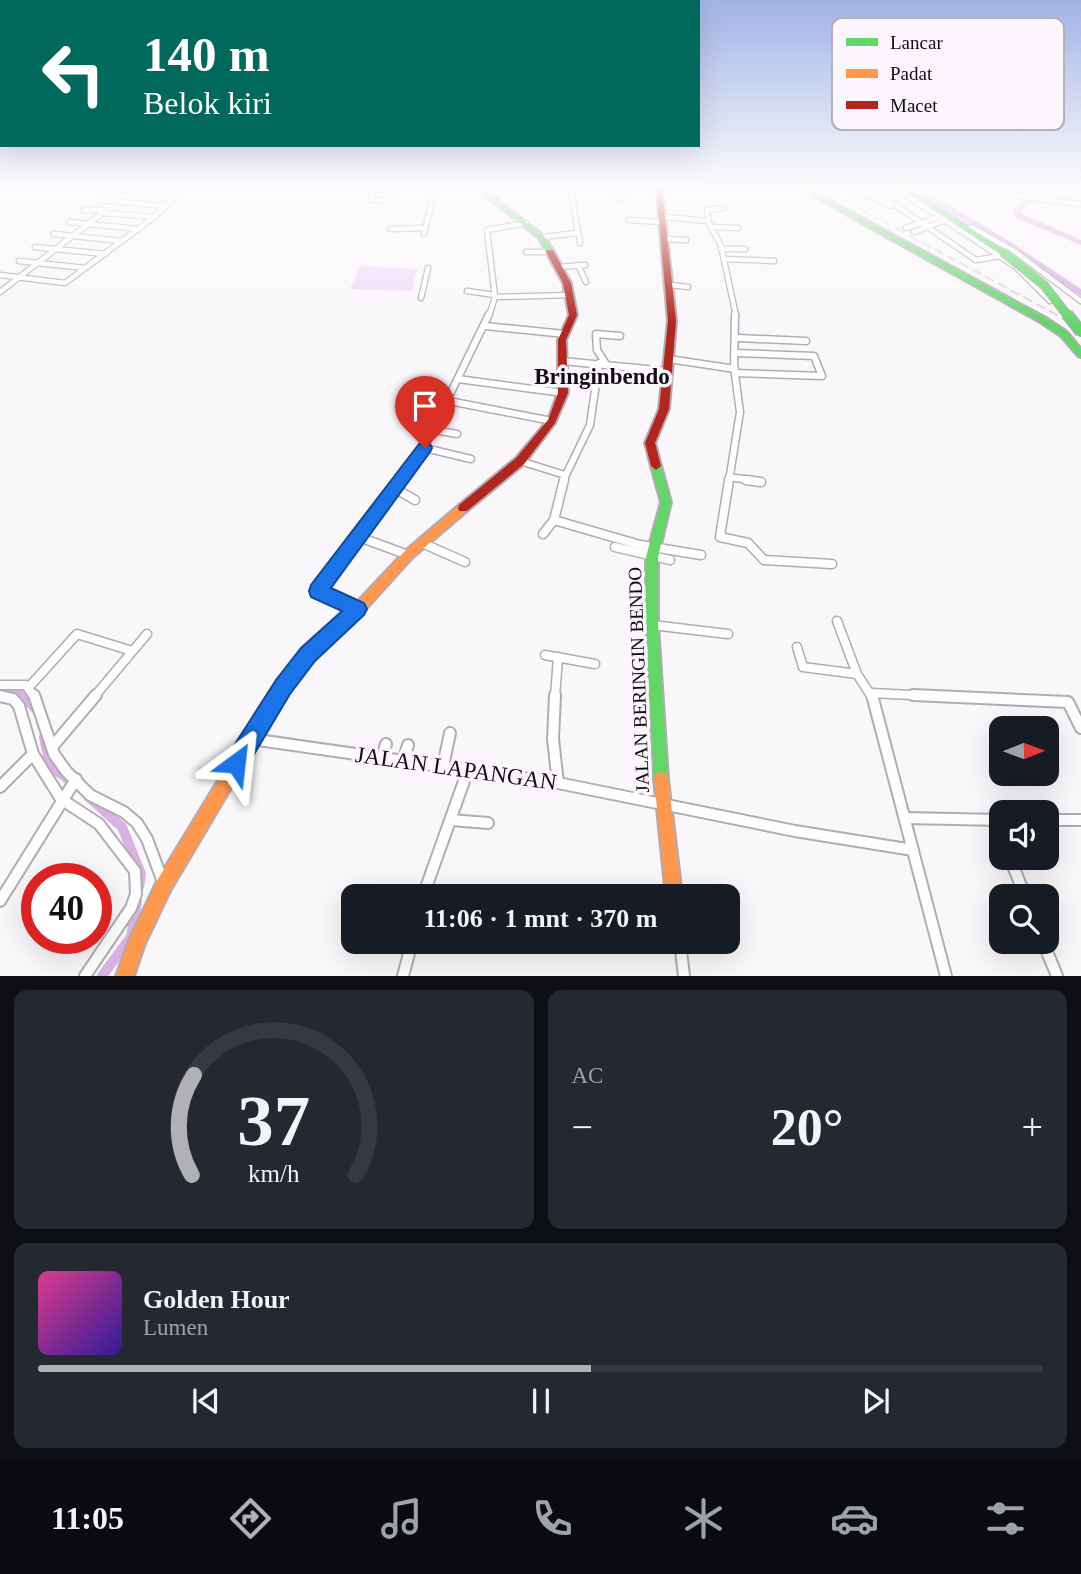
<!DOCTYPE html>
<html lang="id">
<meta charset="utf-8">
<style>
:root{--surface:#171b24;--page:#242831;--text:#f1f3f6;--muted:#9ea1a6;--line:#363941;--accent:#b1b0b5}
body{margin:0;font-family:"Times New Roman",serif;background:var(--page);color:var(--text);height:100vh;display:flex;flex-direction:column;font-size:26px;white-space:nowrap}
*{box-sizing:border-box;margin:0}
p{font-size:23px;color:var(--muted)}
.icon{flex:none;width:38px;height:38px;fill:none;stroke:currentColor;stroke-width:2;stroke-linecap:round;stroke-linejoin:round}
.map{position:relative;height:976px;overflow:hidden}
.side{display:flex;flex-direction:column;gap:14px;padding:14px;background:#0d0f14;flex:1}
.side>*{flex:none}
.top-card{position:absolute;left:0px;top:0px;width:700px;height:147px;box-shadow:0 7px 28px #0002;background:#00695c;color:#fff;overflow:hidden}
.needle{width:46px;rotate:89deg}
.controls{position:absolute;left:989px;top:716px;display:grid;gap:14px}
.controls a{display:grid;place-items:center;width:70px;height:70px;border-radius:14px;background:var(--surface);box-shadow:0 7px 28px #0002;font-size:35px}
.speed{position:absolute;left:21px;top:863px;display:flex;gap:14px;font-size:35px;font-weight:700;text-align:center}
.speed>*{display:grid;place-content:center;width:91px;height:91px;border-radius:50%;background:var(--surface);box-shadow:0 7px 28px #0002;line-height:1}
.speed .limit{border:10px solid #d22;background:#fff;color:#111}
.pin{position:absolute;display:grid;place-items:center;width:60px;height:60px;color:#fff;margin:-72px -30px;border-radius:50% 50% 50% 0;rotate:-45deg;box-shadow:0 0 7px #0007}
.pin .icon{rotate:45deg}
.me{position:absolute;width:77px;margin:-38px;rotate:30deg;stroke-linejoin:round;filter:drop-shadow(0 0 5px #0008)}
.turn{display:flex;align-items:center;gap:24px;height:147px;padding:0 28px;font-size:32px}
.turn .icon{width:91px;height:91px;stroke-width:2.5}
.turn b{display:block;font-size:49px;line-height:60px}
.big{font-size:52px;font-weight:800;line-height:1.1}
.side .widget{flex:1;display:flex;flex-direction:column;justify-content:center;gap:10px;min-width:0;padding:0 24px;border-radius:14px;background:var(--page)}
.side .dial{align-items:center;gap:0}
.dial svg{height:182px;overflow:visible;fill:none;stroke:var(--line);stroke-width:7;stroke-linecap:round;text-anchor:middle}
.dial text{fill:var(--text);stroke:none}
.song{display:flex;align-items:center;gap:21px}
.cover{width:84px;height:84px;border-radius:10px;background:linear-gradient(135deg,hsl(330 70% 55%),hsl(250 70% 35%))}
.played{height:7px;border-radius:4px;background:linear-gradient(90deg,var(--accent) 55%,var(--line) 55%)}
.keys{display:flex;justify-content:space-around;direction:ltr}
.heat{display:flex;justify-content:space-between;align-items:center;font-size:38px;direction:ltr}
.side .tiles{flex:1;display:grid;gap:14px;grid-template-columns:1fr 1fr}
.widget:last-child{grid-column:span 2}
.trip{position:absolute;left:341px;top:884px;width:399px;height:70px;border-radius:14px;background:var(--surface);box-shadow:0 7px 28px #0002;font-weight:800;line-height:70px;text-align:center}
.tab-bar{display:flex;height:112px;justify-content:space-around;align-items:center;background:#090b0e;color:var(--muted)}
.tab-bar .icon{width:49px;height:49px}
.tab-bar .on{color:var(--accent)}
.tab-bar b{font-size:32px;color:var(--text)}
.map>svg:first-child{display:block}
</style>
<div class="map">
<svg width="1081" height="976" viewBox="0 0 1081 976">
<rect width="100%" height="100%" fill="#faf7fb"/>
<polygon fill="#f2dafa" points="360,266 417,269 412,291 350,289"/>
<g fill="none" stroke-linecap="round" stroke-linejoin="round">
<polyline stroke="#d8b2e4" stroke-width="8" points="0,689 19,692 24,697"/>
<g stroke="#d8b2e4" stroke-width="10">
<polyline points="22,695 36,709"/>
<polyline points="44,737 50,766 68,779"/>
<polyline points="90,798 122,827 141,874 139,887"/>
<polyline points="102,976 131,937 137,902"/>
</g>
<g fill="#d8b2e4" fill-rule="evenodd">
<polygon points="910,187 919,187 1006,239 1081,289 1081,296 1000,243"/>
<polygon points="1016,187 1023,187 1034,200 1020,212 1022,214 1081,240 1081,245 1016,218 1012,212 1026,200"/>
</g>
<g stroke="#b1acb4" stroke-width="7">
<g id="street-far3">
<polyline points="373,187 372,200 385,200"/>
<polyline points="570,187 580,243"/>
<polyline points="613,187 621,199"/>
<polyline points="846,187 866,200"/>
<polyline points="869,187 976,260 1000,256"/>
<polyline points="894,187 1016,267 1050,301"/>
<polyline points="115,189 177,195"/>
<polyline points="373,190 426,188"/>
<polyline points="916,192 992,193 1081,204"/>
<polyline points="866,194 891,206"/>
<polyline points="859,195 897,189"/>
<polyline points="101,200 166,206"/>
<polyline points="722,208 707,210 709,223 721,246 736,316"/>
<polyline points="84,210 104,210"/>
<polyline points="104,213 154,217"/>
<polyline points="664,217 708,221"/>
<polyline points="629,220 664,222"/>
<polyline points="70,222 138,229"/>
<polyline points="711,227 738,228"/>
<polyline points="971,227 1014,251 1081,301"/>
<polyline points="906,228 942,216"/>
<polyline points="390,229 425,228"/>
<polyline points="914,232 946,220"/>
<polyline points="54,234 122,241"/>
<polyline points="424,234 433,197 426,187"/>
<polyline points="542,237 577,233"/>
<polyline points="665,239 686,240"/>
<polyline points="35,247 105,254"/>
<polyline points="721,249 745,249"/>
<polyline points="526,252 552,252"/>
<polyline points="724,259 774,261"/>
<polyline points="19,261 85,268"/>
<polyline points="578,265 586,282"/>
<polyline points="559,267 585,265"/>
<polyline points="0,275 65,283 154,217 184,187"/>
<polyline points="670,285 688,287"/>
<polyline points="467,291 495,295"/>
<polyline points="0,292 101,214"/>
<polyline points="495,297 570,295"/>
<polyline points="421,298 428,268"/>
<polyline points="489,316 495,297 487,230 526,223"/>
</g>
</g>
<g stroke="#b1acb4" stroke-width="9">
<g id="street-far2">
<polyline points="485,326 565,334"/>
<polyline points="738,338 806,341"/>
<polyline points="669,359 735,369"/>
<polyline points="562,361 668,371"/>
<polyline points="606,364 597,350 596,334 620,336"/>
<polyline points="735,373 822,376 814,356 736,353"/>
<polyline points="458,379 563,393"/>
<polyline points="449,401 552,421"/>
<polyline points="434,430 457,434"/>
<polyline points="425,448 471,459"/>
<polyline points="520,461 565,475"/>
<polyline points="729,477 757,481"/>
<polyline points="400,481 421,454 489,314"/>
<polyline points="563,481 590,425 599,363"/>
<polyline points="729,481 740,412 734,367 735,314"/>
</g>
</g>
<g stroke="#b1acb4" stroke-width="11">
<g id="street-far1">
<polyline points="729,480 720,537 748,543 764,560 832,564"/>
<polyline points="746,480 761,482"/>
<polyline points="396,489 415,500"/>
<polyline points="554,520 640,545 701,555"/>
<polyline points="543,534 554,520 564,480"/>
<polyline points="359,537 408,555"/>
<polyline points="422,543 465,562"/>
<polyline points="615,547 670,560"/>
<polyline points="358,609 318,591 402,480"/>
<polyline points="837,621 857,674"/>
<polyline points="652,625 728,634"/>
<polyline points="797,647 803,667 857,674 872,697"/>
<polyline points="545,655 595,664"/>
<polyline points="0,685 26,685 34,697"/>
<polyline points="29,687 77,634 132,651"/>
<polyline points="871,693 952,697"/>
<polyline points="0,696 3,697"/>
<polyline points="94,697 147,634"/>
<polyline points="555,697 558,657"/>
</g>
</g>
<g stroke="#b1acb4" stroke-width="14">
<g id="street">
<polyline points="34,695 54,754 66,771 90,795 124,812 137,823 147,839 163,882"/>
<polyline points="555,695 553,739 558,783"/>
<polyline points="872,695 946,976"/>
<polyline points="913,695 1068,702 1081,728"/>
<polyline points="0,696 13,699 19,706 33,754 61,799 99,824 135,871 136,894 131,908 85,976"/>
<polyline points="251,739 558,783 795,831 913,850"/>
<polyline points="52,747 96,695"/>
<polyline points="382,758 386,744"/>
<polyline points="403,761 408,745"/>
<polyline points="443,766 450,733"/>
<polyline points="0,787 33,754"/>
<polyline points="905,818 1001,820"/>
<polyline points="451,820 488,823"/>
<polyline points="995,820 1001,836"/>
<polyline points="1046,820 1081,820"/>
<polyline points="1010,858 1025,896"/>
<polyline points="423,896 468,770"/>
<polyline points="0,901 76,779"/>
<polyline points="680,942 684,976"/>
<polyline points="1043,942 1057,976"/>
<polyline points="403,976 412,942"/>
</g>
</g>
<g stroke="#b1acb4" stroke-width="4">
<g id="fast">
<polygon points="474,187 481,187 544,236 554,252 553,254 547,254 539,238"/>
<polygon points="797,187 805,187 1046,318 1067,332 1081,349 1081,357 1078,356 1061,336 1040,322"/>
<polygon points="899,187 907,187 1007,252 1000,254"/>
<polygon points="656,462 661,466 671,502 658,557 658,625 668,779 666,784 661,786 656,784 654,779 646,625 646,557 661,502 651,466"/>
</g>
</g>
<g stroke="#b1acb4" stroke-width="4">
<g id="slow">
<polygon points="463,504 467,505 468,508 467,511 412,558 365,610 313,658 288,692 170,891 144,946 134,976 116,976 130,938 158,879 278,682 303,650 357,602 404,552 459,505"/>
<polygon points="661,772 666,774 668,779 682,896 666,896 654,779 656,774"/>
</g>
</g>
<g stroke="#b1acb4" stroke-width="4">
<g id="jam">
<polygon points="656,187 662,187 676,321 669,409 655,443 661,466 656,470 651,466 645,443 659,409 668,321"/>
<polygon points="547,250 553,250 571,283 577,315 566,340 568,393 555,423 524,464 467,511 459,511 458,508 459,505 516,458 548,420 558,393 558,340 569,315 563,283 546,252"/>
</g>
</g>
<use href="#street-far3" stroke="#fefefe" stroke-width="4.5"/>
<use href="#street-far2" stroke="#fefefe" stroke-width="6"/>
<use href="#street-far1" stroke="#fefefe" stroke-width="8"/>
<use href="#street" stroke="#fefefe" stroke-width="10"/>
<use href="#fast" fill="#63d668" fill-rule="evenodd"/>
<use href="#slow" fill="#ff974d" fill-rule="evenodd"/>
<use href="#jam" fill="#b3261e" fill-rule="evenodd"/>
<polyline stroke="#d8d7d8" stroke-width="2" stroke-dasharray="10 4.5" stroke-linecap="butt" points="819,187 1081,328"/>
<g stroke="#b1acb4" stroke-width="10" stroke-linecap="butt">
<polyline id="fast-bridge-far1" points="1003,252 1044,285 1068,316"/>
</g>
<g stroke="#b1acb4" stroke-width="13" stroke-linecap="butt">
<polyline id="fast-bridge" points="1067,314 1081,332"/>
</g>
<use href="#fast-bridge-far1" stroke="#63d668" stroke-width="8"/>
<use href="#fast-bridge" stroke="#63d668" stroke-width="10"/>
</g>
<linearGradient id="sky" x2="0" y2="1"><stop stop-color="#a1b3e6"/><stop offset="0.58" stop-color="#fdfbfd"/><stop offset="1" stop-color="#fdfbfd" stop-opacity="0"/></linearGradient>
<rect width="1081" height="324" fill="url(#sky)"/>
<polygon fill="#1a73e8" stroke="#114b97" stroke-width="2" points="425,442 430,444 432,448 430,452 331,588 364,603 367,609 364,615 315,661 290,694 244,771 236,774 228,771 225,763 228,755 276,680 301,648 342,611 311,597 309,591 311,585 419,444"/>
<g text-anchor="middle" stroke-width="7" stroke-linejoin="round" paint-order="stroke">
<g font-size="19" fill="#120b14" stroke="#fbf6fc">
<text transform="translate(638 680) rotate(-92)" y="7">JALAN BERINGIN BENDO</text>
</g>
<g font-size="23" font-weight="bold" fill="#120b14" stroke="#fbf6fc">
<text x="602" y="384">Bringinbendo</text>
</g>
<g font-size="23" fill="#120b14" stroke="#fbf6fc">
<text transform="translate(456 768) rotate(8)" y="8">JALAN LAPANGAN</text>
</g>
</g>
<rect x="832" y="18" width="232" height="112" rx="10" fill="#fbf6fc" stroke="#b5b0b6" stroke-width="2"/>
<rect x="846" y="38" width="32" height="8" fill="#63d668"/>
<rect x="846" y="69" width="32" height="9" fill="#ff974d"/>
<rect x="846" y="101" width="32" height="8" fill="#b3261e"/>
<g font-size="19" fill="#120b14">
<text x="890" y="49">Lancar</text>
<text x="890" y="80">Padat</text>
<text x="890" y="112">Macet</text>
</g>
</svg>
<div class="controls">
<a><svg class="needle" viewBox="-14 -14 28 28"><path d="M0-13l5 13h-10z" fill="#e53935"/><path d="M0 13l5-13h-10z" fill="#9ea1a6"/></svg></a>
<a><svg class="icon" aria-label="sound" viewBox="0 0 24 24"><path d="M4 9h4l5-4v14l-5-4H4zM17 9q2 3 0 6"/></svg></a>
<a><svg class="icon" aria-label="search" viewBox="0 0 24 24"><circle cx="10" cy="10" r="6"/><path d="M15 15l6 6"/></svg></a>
</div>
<div class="speed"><div class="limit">40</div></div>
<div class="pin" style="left:425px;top:448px;background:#d93025"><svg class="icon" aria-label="arrive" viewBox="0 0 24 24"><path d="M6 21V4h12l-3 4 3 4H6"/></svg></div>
<svg class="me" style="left:236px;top:763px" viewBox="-20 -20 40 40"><path d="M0-17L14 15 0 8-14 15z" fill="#1a73e8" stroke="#fff" stroke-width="4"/></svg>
<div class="trip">11:06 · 1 mnt · 370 m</div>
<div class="top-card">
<div class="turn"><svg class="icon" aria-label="left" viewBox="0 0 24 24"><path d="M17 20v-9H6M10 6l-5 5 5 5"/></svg><div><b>140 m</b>Belok kiri</div></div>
</div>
</div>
<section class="side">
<div class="tiles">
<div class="widget dial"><svg viewBox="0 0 100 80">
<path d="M14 69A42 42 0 1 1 86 69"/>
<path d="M14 69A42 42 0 0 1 15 25" stroke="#b1b0b5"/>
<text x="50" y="56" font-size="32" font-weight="700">37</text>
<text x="50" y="72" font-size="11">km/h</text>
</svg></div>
<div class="widget"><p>AC</p>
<div class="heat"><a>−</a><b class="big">20°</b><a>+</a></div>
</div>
<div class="widget">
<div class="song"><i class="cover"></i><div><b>Golden Hour</b><p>Lumen</p></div></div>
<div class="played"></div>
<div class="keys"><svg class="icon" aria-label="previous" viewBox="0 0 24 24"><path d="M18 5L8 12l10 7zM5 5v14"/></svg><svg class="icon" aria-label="pause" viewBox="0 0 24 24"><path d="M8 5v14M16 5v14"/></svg><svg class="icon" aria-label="next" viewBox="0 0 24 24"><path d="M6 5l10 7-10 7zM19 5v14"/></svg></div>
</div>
</div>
</section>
<nav class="tab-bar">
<b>11:05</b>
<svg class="icon on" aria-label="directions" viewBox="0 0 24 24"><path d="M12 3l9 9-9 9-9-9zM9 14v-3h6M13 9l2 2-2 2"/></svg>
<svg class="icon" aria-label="music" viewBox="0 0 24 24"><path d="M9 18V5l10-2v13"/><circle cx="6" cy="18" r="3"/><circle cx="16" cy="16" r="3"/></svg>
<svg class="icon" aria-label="phone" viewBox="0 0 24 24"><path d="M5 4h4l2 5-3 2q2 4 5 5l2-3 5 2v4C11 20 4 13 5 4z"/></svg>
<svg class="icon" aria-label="climate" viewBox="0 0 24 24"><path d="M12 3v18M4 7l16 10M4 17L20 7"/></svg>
<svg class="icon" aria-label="car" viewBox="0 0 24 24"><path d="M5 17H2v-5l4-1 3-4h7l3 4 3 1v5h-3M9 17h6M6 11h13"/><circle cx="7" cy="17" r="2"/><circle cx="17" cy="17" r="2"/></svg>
<svg class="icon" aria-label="filters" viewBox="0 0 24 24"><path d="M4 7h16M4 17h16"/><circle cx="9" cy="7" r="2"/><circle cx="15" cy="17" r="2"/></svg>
</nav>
